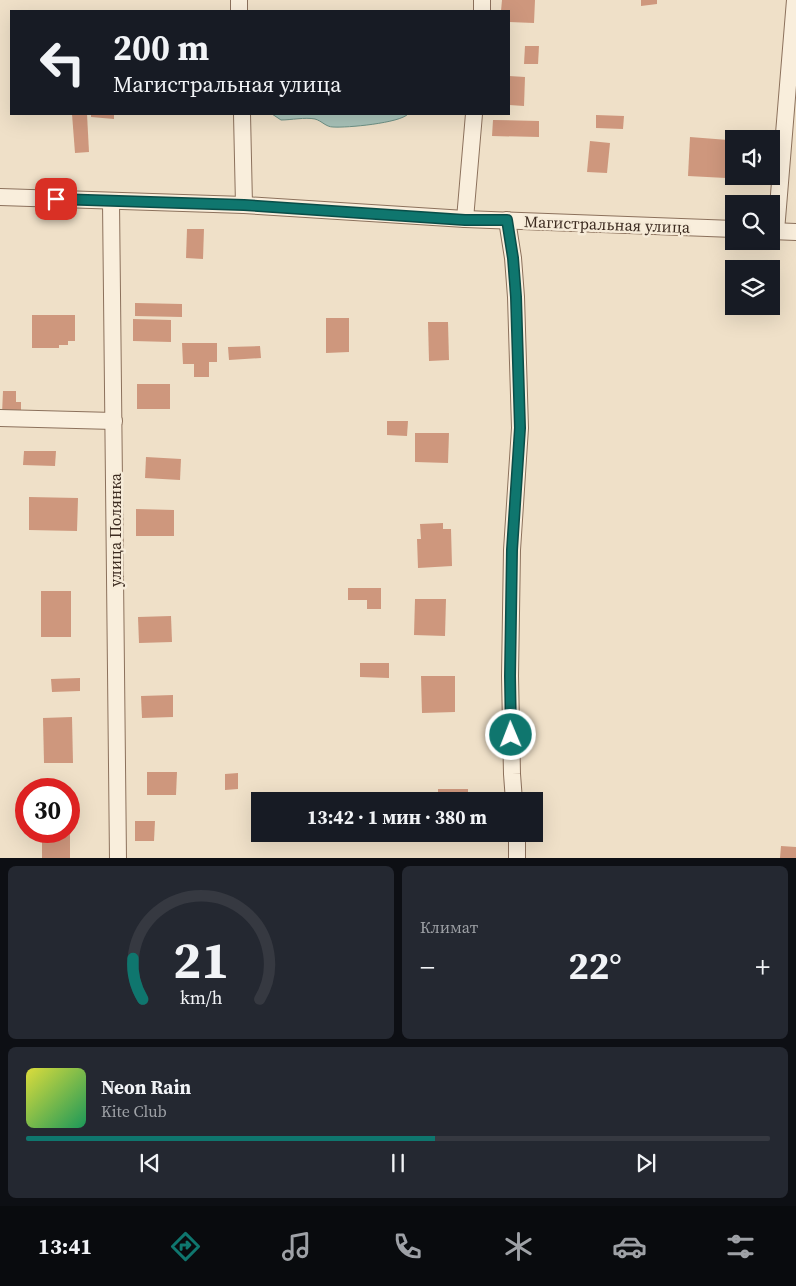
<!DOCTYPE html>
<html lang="ru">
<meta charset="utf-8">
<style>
:root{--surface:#171b24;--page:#242831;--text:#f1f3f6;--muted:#9ea1a6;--line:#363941;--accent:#0f766e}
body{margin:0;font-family:"Source Serif 4",serif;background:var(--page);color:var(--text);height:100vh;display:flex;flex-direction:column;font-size:19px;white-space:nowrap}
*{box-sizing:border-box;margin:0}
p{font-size:16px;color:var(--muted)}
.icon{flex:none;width:28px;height:28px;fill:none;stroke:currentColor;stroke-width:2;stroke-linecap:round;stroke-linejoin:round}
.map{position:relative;height:858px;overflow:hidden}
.sheet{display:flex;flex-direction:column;gap:8px;padding:8px;background:#0d0f14;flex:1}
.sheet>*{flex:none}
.guide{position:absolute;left:10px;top:10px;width:500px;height:105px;border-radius:0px;box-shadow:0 5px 20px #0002;background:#171b24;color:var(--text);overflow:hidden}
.controls{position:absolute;left:725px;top:130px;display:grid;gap:10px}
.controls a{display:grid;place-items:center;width:55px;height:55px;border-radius:0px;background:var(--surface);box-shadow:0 5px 20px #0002;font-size:25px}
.speed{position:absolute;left:15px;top:778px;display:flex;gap:10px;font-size:25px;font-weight:700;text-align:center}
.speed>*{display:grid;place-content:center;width:65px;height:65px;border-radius:50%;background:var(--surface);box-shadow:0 5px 20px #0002;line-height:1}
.speed .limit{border:8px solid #d22;background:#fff;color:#111}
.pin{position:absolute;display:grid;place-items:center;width:42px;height:42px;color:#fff;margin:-21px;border-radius:10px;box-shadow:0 2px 8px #0006}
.me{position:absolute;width:55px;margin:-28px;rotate:359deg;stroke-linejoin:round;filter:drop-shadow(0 0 4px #0008)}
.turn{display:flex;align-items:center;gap:18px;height:105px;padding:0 20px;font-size:22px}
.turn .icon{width:65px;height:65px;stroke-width:2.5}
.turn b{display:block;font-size:35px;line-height:42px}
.big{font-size:38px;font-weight:700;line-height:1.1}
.sheet .tile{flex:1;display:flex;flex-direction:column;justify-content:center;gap:8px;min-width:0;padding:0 18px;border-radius:8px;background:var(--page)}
.sheet .dial{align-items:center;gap:0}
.dial svg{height:130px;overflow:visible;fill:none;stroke:var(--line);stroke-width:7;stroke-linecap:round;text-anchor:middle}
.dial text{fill:var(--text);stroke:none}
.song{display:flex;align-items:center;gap:15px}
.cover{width:60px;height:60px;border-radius:8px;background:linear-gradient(135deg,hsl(60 70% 55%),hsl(150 70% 35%))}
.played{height:5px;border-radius:2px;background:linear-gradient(90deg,var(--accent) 55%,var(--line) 55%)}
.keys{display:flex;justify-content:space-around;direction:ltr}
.heat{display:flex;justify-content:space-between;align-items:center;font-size:28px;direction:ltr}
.sheet .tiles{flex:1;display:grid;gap:8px;grid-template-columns:1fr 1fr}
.tile:last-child{grid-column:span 2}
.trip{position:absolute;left:251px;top:792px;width:292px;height:50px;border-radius:0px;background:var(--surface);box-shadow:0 5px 20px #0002;font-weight:700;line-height:50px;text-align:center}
.tabs{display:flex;height:80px;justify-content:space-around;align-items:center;background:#090b0e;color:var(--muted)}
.tabs .icon{width:35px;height:35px}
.tabs .on{color:var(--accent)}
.tabs b{font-size:22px;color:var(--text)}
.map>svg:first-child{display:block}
</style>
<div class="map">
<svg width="796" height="859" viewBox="0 0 796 859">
<rect width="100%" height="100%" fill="#efe0c8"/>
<path fill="#a9c3b9" stroke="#6f9286" d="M 272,114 L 408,114 C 400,123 347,128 333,127 C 326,127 322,121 315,119 C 305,117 291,120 281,120 Z"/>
<g fill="#ce977d">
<polygon points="502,0 535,0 534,23 509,22 509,11 501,11"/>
<polygon points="641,0 657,0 657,4 641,6"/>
<polygon points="525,46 539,46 538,64 524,64"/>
<polygon points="509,76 525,77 524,106 509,105"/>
<polygon points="72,114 87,114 89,152 75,153"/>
<polygon points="91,114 114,114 114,119 91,117"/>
<polygon points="596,115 624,116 623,129 596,128"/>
<polygon points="493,120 539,121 539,137 492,136"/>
<polygon points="690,137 728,140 726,178 688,176"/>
<polygon points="590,141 610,143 607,173 587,172"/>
<polygon points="187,229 204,229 203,259 186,258"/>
<polygon points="135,303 182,304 182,317 135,316"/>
<polygon points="32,315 75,315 75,341 68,341 68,345 59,345 59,348 32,348"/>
<polygon points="326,318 349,318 349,352 326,353"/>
<polygon points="133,319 171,320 171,342 133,341"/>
<polygon points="428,322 448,322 449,360 429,361"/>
<polygon points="182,343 217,343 217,362 209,362 209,377 194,377 194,364 183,364"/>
<polygon points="260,346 261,358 229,360 228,347"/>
<rect x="137" y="384" width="33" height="25"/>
<polygon points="3,391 16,391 16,402 21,402 21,414 2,414"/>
<polygon points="387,421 408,421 407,436 387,435"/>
<polygon points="415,433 449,433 448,463 415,462"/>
<polygon points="24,451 56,451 55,466 23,465"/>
<polygon points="146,457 181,459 180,480 145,478"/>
<polygon points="29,497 78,498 77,531 29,530"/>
<polygon points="136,509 174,510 174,536 136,536"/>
<polygon points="443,523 443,529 451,529 452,566 418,568 417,539 421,539 420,524"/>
<polygon points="348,588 381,588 381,609 367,609 367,600 348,600"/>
<rect x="41" y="591" width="30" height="46"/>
<polygon points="415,599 446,599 445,636 414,635"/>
<polygon points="171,616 172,642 139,643 138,617"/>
<polygon points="360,663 389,663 389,678 360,677"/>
<polygon points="421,676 455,676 455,712 422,713"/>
<polygon points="80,678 80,691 52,692 51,679"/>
<polygon points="173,695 173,717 142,718 141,696"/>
<polygon points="72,717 73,763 44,763 43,718"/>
<polygon points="147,772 177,772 176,795 147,795"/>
<polygon points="238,773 238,789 225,790 225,774"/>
<polygon points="438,789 468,789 468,801 429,801 429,794 438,795"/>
<rect x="69" y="791" width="2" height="21"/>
<polygon points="135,821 155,821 154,841 135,841"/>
<polygon points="70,834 70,859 42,859 42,835"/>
<polygon points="781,846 796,847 796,859 780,858"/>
</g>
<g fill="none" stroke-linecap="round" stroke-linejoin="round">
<g stroke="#8c715c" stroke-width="18">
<g id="minor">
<polyline points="239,0 239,11"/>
<polyline points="482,11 482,0"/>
<polyline points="242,114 244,205"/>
<polyline points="0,197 244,205 465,219 734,229"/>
<polyline points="111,201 118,859"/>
<polyline points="465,219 474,114"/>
<polyline points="507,220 513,258 516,297 520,428 512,550 510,676 512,774 514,801"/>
<polyline points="771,231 796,232"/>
<polyline points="776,231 795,0"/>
<polyline points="0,418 114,421"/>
<polyline points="517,834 517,859"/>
</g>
</g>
<use href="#minor" stroke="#f9eedc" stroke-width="16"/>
</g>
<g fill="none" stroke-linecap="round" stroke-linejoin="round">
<g stroke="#0a4d48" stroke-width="12">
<polyline id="route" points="56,199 244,205 465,220 507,220 513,258 516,297 520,428 512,550 510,676 511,735"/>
</g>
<use href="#route" stroke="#0f766e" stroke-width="9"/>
</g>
<g text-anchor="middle" stroke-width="5" stroke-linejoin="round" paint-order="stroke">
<g font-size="16" fill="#3c2b20" stroke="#f6ebd8">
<text transform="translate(607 224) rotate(2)" y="6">Магистральная улица</text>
<text transform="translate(115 530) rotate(-90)" y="6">улица Полянка</text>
</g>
</g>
</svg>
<div class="controls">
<a><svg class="icon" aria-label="sound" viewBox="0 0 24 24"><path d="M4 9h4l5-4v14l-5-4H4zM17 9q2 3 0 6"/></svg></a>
<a><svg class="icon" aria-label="search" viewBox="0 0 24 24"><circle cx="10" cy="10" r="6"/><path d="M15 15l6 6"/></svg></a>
<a><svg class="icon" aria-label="layers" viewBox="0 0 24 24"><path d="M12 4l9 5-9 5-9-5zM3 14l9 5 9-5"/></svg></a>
</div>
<div class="speed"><div class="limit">30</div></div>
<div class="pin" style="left:56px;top:199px;background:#d93025"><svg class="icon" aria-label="arrive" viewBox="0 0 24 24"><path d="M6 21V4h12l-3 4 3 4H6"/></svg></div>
<svg class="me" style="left:511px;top:735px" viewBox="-20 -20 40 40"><circle r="17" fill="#0f766e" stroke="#fff" stroke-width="3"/><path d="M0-11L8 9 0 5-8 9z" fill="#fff"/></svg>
<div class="trip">13:42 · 1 мин · 380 m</div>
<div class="guide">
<div class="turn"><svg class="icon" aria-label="left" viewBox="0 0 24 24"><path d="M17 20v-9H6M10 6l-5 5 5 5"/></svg><div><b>200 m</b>Магистральная улица</div></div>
</div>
</div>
<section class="sheet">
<div class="tiles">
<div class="tile dial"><svg viewBox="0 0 100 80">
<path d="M14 69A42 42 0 1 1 86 69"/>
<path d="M14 69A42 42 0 0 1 8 44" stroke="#0f766e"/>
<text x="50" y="56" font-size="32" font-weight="700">21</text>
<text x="50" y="72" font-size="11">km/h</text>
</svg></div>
<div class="tile"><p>Климат</p>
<div class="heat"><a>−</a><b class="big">22°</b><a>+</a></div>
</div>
<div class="tile">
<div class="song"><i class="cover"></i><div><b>Neon Rain</b><p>Kite Club</p></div></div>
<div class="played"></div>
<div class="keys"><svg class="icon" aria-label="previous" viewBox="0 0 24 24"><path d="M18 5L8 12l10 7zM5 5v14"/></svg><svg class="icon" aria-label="pause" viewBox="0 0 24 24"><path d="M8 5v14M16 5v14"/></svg><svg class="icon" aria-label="next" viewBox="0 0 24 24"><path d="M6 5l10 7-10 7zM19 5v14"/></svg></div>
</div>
</div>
</section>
<nav class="tabs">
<b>13:41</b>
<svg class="icon on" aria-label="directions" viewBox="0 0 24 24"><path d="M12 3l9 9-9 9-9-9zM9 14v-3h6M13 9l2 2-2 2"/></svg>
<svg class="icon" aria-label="music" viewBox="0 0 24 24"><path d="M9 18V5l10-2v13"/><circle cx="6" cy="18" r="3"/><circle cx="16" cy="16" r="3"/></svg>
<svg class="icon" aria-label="phone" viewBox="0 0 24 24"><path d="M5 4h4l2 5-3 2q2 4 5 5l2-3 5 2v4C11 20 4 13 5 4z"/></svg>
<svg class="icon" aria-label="climate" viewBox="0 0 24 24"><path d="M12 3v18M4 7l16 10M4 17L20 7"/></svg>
<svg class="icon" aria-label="car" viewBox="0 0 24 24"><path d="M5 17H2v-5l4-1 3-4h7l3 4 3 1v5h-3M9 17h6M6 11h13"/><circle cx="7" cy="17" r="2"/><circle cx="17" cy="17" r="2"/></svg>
<svg class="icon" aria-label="filters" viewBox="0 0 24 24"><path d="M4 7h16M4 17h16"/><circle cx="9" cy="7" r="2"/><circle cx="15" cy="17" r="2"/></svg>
</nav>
